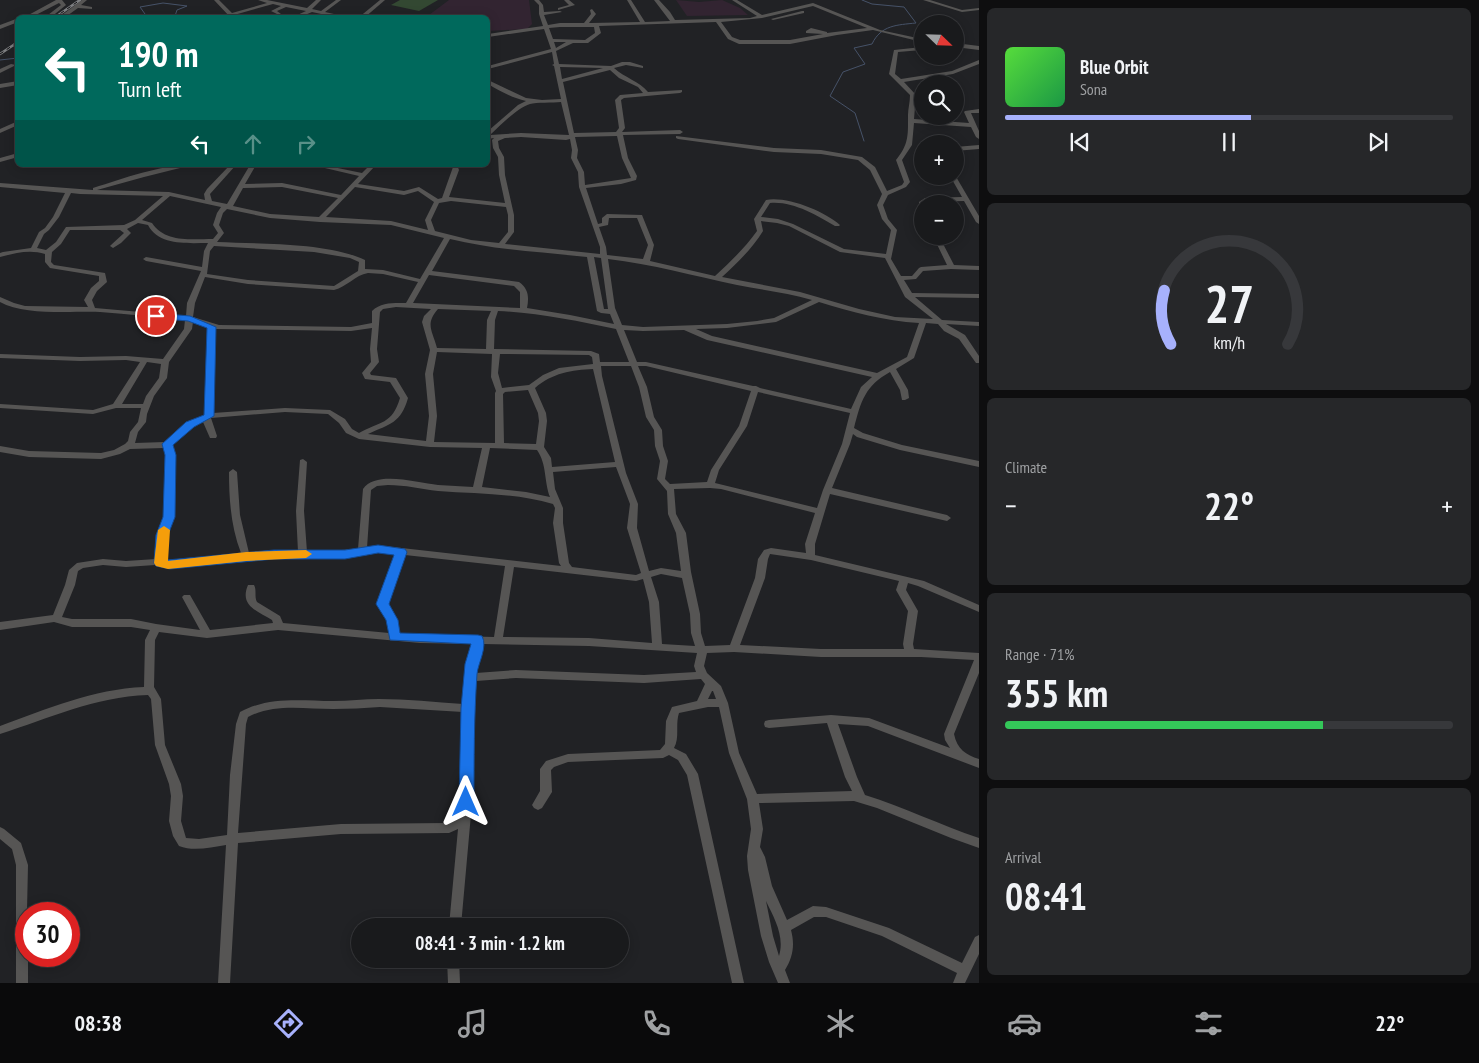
<!DOCTYPE html>
<meta charset="utf-8">
<style>
:root{--surface:#191a1c;--page:#262729;--text:#f1f3f6;--muted:#9fa1a3;--line:#37383b;--accent:#a7b1fc}
body{margin:0;font-family:"PT Sans Narrow",sans-serif;background:var(--page);color:var(--text);height:100vh;display:flex;flex-direction:column;font-size:19px;white-space:nowrap}
*{box-sizing:border-box;margin:0}
p{font-size:16px;color:var(--muted)}
.icon{flex:none;width:28px;height:28px;fill:none;stroke:currentColor;stroke-width:2;stroke-linecap:round;stroke-linejoin:round}
.map{position:relative;flex:1;overflow:hidden}
.sheet{display:flex;flex-direction:column;gap:8px;padding:8px;background:#0e0e0f;width:500px}
.sheet>*{flex:none}
.hud{position:absolute;left:15px;top:15px;width:475px;height:152px;border-radius:8px;box-shadow:0 2px 12px #0003,0 0 0 1px var(--line);background:#00695c;color:#fff;overflow:hidden}
.needle{width:32px;rotate:113deg}
.buttons{position:absolute;left:914px;top:15px;display:grid;gap:10px}
.buttons a{display:grid;place-items:center;width:50px;height:50px;border-radius:50%;background:var(--surface);box-shadow:0 2px 12px #0003,0 0 0 1px var(--line);font-size:25px}
.speed{position:absolute;left:15px;top:902px;display:flex;gap:10px;font-size:25px;font-weight:700;text-align:center}
.speed>*{display:grid;place-content:center;width:65px;height:65px;border-radius:50%;background:var(--surface);box-shadow:0 2px 12px #0003,0 0 0 1px var(--line);line-height:1}
.speed .limit{border:8px solid #d22;background:#fff;color:#111}
.pin{position:absolute;display:grid;place-items:center;width:42px;height:42px;color:#fff;margin:-21px;border:2px solid #fff;border-radius:50%;box-shadow:0 1px 5px #0007}
.me{position:absolute;width:55px;margin:-28px;rotate:0deg;stroke-linejoin:round;filter:drop-shadow(0 0 4px #0008)}
.turn{display:flex;align-items:center;gap:18px;height:105px;padding:0 20px;font-size:22px}
.turn .icon{width:65px;height:65px;stroke-width:2.5}
.turn b{display:block;font-size:35px;line-height:42px}
.lanes{display:flex;align-items:center;height:48px;padding:0 20px;background:#0003;justify-content:center;gap:25px;direction:ltr}
.lanes .off{opacity:.35}
.big{font-size:38px;font-weight:800;line-height:1.1}
.sheet .card{flex:1;display:flex;flex-direction:column;justify-content:center;gap:8px;min-width:0;padding:0 18px;border-radius:8px;background:var(--page)}
.sheet .dial{align-items:center;gap:0}
.dial svg{height:130px;overflow:visible;fill:none;stroke:var(--line);stroke-width:7;stroke-linecap:round;text-anchor:middle}
.dial text{fill:var(--text);stroke:none}
.song{display:flex;align-items:center;gap:15px}
.cover{width:60px;height:60px;border-radius:8px;background:linear-gradient(135deg,hsl(110 70% 55%),hsl(140 70% 35%))}
.played{height:5px;border-radius:2px;background:linear-gradient(90deg,var(--accent) 55%,var(--line) 55%)}
.keys{display:flex;justify-content:space-around;direction:ltr}
.heat{display:flex;justify-content:space-between;align-items:center;font-size:28px;direction:ltr}
.charge{height:8px;border-radius:4px;background:linear-gradient(90deg,#34c759 71%,var(--line) 0)}
.trip{position:absolute;left:351px;top:918px;width:278px;height:50px;border-radius:25px;background:var(--surface);box-shadow:0 2px 12px #0003,0 0 0 1px var(--line);font-weight:800;line-height:50px;text-align:center}
.tabs{display:flex;height:80px;justify-content:space-around;align-items:center;background:#0a0a0b;color:var(--muted)}
.tabs .icon{width:35px;height:35px}
.tabs .on{color:var(--accent)}
.tabs b{font-size:22px;color:var(--text)}
main{display:flex;flex:1;min-height:0}
.map>svg:first-child{display:block}
</style>
<main>
<div class="map">
<svg width="979" height="983" viewBox="0 0 979 983">
<rect width="100%" height="100%" fill="#212225"/>
<g fill="#322431">
<polygon points="449,0 529,0 532,24 527,29 488,31 488,18 425,18"/>
<polygon points="676,0 699,2 722,0 740,8 748,15 687,16"/>
</g>
<polygon fill="#334832" points="400,0 438,0 419,11 391,5"/>
<g fill="none" stroke-linecap="round" stroke-linejoin="round">
<g stroke="#465268" stroke-width="1">
<path d="M 862,0 L 872,4 L 904,7 L 916,23 C 897,25 881,25 872,44 L 854,48 L 865,64 L 843,72 L 830,96 L 855,113 L 864,141"/>
<polyline points="138,18 145,14 140,7 163,3 187,6 177,10 175,16 181,18"/>
<polyline points="0,60 18,58"/>
</g>
<g fill="#565554" fill-rule="evenodd">
<polygon points="56,0 62,0 66,5 50,18 44,18 61,5 59,3 30,18 23,18"/>
<polygon points="82,0 87,0 81,5 92,7 92,9 78,8 64,18 58,18"/>
<polygon points="214,0 219,0 232,13 267,3 258,0 267,0 307,8 316,0 321,0 312,9 321,11 336,0 341,0 325,12 352,18 340,18 312,12 298,18 291,18 306,11 286,7 277,11 281,14 279,15 271,11 281,6 273,4 234,15 235,18 231,18"/>
<polygon points="380,0 385,0 364,18 358,18"/>
<path d="M 534,0 L 539,0 L 543,5 L 544,12 L 560,11 L 562,12 L 544,15 L 548,25 L 560,23 L 584,23 L 591,14 L 590,10 L 592,9 L 596,14 L 589,23 L 591,23 L 640,22 L 627,0 L 631,0 L 645,22 L 670,21 L 654,0 L 659,0 L 670,12 L 675,20 L 750,18 L 757,16 L 732,0 L 737,0 L 762,15 L 813,3 L 880,30 L 922,39 L 922,42 L 873,30 L 837,35 L 790,44 L 739,44 L 728,39 L 716,22 L 599,26 L 601,33 L 588,43 L 573,43 L 556,51 L 559,64 L 611,66 L 622,62 L 630,62 L 643,66 L 643,68 L 626,65 L 614,68 C 625,78 639,81 648,92 L 682,90 L 682,92 L 680,93 L 624,98 L 621,100 L 625,128 L 622,132 L 680,130 L 683,132 L 680,134 L 623,135 L 628,158 L 637,176 L 636,180 L 621,184 L 586,188 L 598,224 L 602,223 L 602,218 L 607,214 L 642,215 L 654,245 L 650,261 L 715,276 C 730,262 745,248 757,231 L 754,219 L 766,200 C 787,196 824,211 840,225 L 839,226 L 835,226 C 816,215 793,201 770,203 L 761,217 L 778,219 L 793,224 L 844,249 L 886,254 L 891,230 L 882,219 L 877,205 L 882,194 L 870,170 L 858,160 L 821,154 L 774,152 L 678,139 L 676,138 L 676,136 L 774,148 L 821,150 L 862,157 L 875,167 L 887,191 L 902,185 L 904,182 L 896,160 C 909,144 908,135 908,115 C 908,109 910,102 910,95 L 889,74 L 894,50 L 922,47 L 922,50 L 898,52 L 895,74 L 901,79 L 952,71 L 979,60 L 979,64 L 953,74 L 904,82 L 916,95 L 914,119 L 969,123 L 964,112 L 965,111 L 979,109 L 979,113 L 971,113 L 979,131 L 979,139 L 976,137 L 971,127 L 914,123 L 912,145 L 902,160 L 910,182 L 906,187 L 888,195 L 883,205 L 888,219 L 897,230 L 891,259 L 901,276 L 912,276 L 919,268 L 921,267 L 947,265 L 933,236 L 939,236 L 954,265 L 979,266 L 979,270 L 951,269 L 923,271 L 916,279 L 904,280 L 912,293 L 979,294 L 979,298 L 915,297 L 942,320 L 979,322 L 979,326 L 946,324 L 965,335 L 979,356 L 979,363 L 976,363 L 959,339 L 944,331 L 938,324 L 926,323 L 914,358 L 896,369 L 908,390 L 909,398 L 905,400 L 902,400 L 900,390 L 890,372 C 865,386 861,401 854,428 L 863,433 L 902,445 L 979,461 L 979,467 L 900,450 L 857,437 L 853,434 L 850,444 L 832,488 L 947,515 L 951,518 L 947,521 L 830,494 L 815,544 L 815,555 L 924,581 L 979,605 L 979,612 L 918,586 L 908,583 L 906,590 L 918,611 L 913,644 L 914,649 L 979,653 L 979,673 L 954,734 C 957,749 966,755 979,759 L 979,768 L 868,726 L 838,724 L 857,777 L 865,795 C 904,807 940,825 979,838 L 979,848 L 951,838 L 877,808 L 854,801 L 759,803 L 763,829 L 760,847 L 765,857 L 772,886 L 787,920 L 813,906 L 826,907 L 889,928 L 962,963 L 975,937 L 979,935 L 979,954 L 965,983 L 953,983 L 957,973 L 882,936 L 826,917 L 814,917 L 791,930 C 795,945 793,957 785,970 L 790,983 L 778,983 L 769,962 L 761,936 L 748,870 L 747,856 L 751,829 L 747,799 L 729,753 L 719,707 L 708,707 L 679,713 C 675,725 680,737 674,748 L 686,754 L 698,774 L 744,983 L 732,983 L 687,775 L 678,760 L 669,755 L 663,758 L 568,762 L 554,767 L 551,770 L 552,792 L 542,808 L 538,810 L 534,808 L 532,805 L 540,791 L 540,769 L 546,761 L 568,754 L 660,750 L 665,744 L 666,721 L 672,707 L 697,701 L 705,684 L 701,679 L 644,683 L 516,678 L 476,681 L 473,708 L 472,803 L 461,926 L 449,926 L 458,829 L 449,833 L 341,834 L 238,843 L 230,983 L 218,983 L 226,845 C 211,847 194,852 179,846 L 173,836 L 169,821 L 171,796 L 169,784 L 155,745 L 151,699 L 148,695 C 94,697 50,718 0,734 L 0,726 C 47,709 93,689 144,687 L 145,640 L 150,630 L 131,627 L 72,627 L 54,622 L 0,630 L 0,622 L 53,615 L 65,585 L 69,570 L 77,563 L 103,559 L 126,561 L 156,559 L 157,535 L 165,517 L 166,455 L 164,448 L 130,449 L 120,454 L 101,459 L 29,457 L 0,452 L 0,446 L 29,451 L 101,453 L 114,450 L 125,444 L 128,441 L 130,432 L 138,422 L 141,408 L 116,408 L 93,414 L 0,408 L 0,404 L 93,410 L 113,404 L 140,362 L 126,360 L 80,361 L 0,358 L 0,354 L 80,357 L 126,356 L 163,359 L 184,329 L 185,320 C 157,317 128,314 100,312 C 71,311 25,316 0,302 L 0,297 L 14,303 L 25,306 L 88,307 L 84,300 L 91,288 L 99,281 L 99,276 L 50,268 L 45,262 L 45,254 C 30,249 15,253 0,257 L 0,253 L 3,252 L 31,248 L 39,232 L 45,228 L 53,217 L 65,193 L 0,187 L 0,183 L 93,190 L 93,188 C 125,178 159,165 192,165 L 144,177 L 97,190 L 169,192 L 205,200 L 204,194 L 207,189 L 230,165 L 236,165 L 210,194 L 212,201 L 227,204 L 250,165 L 256,165 L 245,184 L 282,183 L 341,195 L 359,176 L 312,165 L 323,165 L 362,173 L 370,165 L 376,165 L 358,184 L 404,191 L 419,187 L 438,199 L 442,198 L 453,167 L 451,165 L 457,165 L 459,170 L 449,197 L 505,203 L 499,175 L 498,157 L 493,148 L 492,140 L 494,138 L 488,139 L 488,131 L 518,105 L 526,101 C 512,98 500,91 488,84 L 488,80 L 526,98 L 542,100 L 561,99 L 554,66 L 552,65 L 554,64 L 552,52 L 488,69 L 488,66 L 551,49 L 544,29 L 488,37 L 488,34 L 543,26 L 539,14 L 539,5 ZM 813,6 L 867,28 L 827,33 L 827,32 L 811,28 L 806,31 L 806,33 L 823,34 L 790,40 L 740,40 L 732,37 L 721,22 L 762,18 ZM 560,27 L 594,27 L 595,33 L 585,40 L 553,39 L 549,28 ZM 554,42 L 566,42 L 556,48 ZM 560,67 L 603,68 L 562,79 ZM 610,70 L 619,78 L 638,87 L 643,93 L 620,95 L 615,100 L 619,128 L 616,132 L 574,133 L 563,82 ZM 561,102 L 569,135 L 521,133 L 490,135 C 501,125 517,108 530,104 C 536,102 553,103 561,102 ZM 617,136 L 622,158 L 631,178 L 585,185 L 584,172 L 577,158 L 578,150 L 575,137 ZM 521,137 L 566,140 L 570,139 L 572,150 L 571,158 L 578,172 L 579,187 L 600,247 L 600,254 L 505,244 L 514,232 L 514,215 L 505,175 L 504,157 L 499,148 L 498,141 L 505,138 ZM 282,187 L 338,198 L 319,217 L 270,214 L 233,206 L 243,188 ZM 355,187 L 404,195 L 418,191 L 434,202 L 425,220 L 428,230 L 391,221 L 326,217 ZM 71,193 L 80,194 L 163,196 L 135,220 L 124,225 L 66,227 L 56,242 L 46,250 L 37,248 L 44,234 L 49,230 L 59,217 ZM 170,196 L 221,207 L 217,213 L 213,225 L 218,233 L 213,239 C 192,239 165,243 152,223 L 142,220 ZM 451,201 L 506,207 L 508,215 L 508,232 L 499,243 L 471,240 L 435,231 L 431,220 L 439,203 ZM 227,209 L 270,218 L 320,222 L 391,225 L 444,238 L 420,279 L 383,270 L 365,269 L 365,260 C 326,242 261,244 217,242 L 224,233 L 219,225 L 223,213 ZM 609,218 L 637,218 L 648,245 L 643,259 L 607,255 L 606,247 L 599,227 L 608,225 ZM 761,221 L 777,223 L 789,226 L 840,252 L 885,258 L 905,297 L 933,319 L 895,317 L 859,309 L 800,292 L 722,277 C 737,263 752,249 763,231 ZM 138,223 L 148,225 C 159,246 188,243 208,243 L 204,251 L 202,267 L 146,257 L 143,259 L 146,261 L 201,271 L 187,303 L 186,316 L 95,308 L 92,300 L 97,291 L 107,282 L 105,273 L 54,265 L 51,262 L 52,252 L 61,244 L 70,230 L 120,230 L 124,233 L 111,245 L 110,246 L 113,248 L 121,243 L 131,233 L 127,229 ZM 450,239 C 495,250 541,252 587,257 L 597,311 L 601,313 L 610,314 L 614,324 L 570,315 L 527,308 C 529,298 529,289 519,282 L 432,271 ZM 214,246 L 314,252 L 350,258 L 359,262 L 358,271 L 334,286 L 248,280 L 207,274 L 210,251 ZM 594,257 L 601,258 L 608,309 L 604,309 ZM 608,259 C 652,264 694,276 737,285 C 762,290 788,293 812,300 L 774,318 L 757,321 L 727,324 L 643,327 L 622,325 L 615,308 ZM 368,273 L 383,274 L 418,282 L 406,303 C 394,303 381,302 372,311 L 372,323 L 351,327 L 219,325 L 193,317 L 195,303 L 205,277 L 248,284 L 334,290 C 347,287 355,275 368,273 ZM 429,275 L 514,286 L 520,292 L 520,308 L 413,303 ZM 819,302 C 852,312 884,321 919,323 L 907,357 L 877,373 L 712,336 L 696,329 L 727,328 L 776,322 ZM 396,307 L 431,309 L 424,316 L 422,322 L 430,350 L 425,374 L 429,416 L 426,441 L 368,434 C 390,424 401,423 408,398 L 396,378 L 371,375 L 370,373 L 379,362 L 377,349 L 380,312 L 383,309 ZM 438,309 L 491,311 L 487,320 L 486,349 L 437,348 C 432,330 425,324 438,309 ZM 498,311 C 538,313 577,321 616,329 L 629,362 L 600,362 L 599,354 L 591,351 L 494,349 L 495,320 ZM 193,322 L 208,327 L 205,415 L 187,423 L 165,442 L 135,443 L 138,432 L 146,422 L 147,414 L 154,396 L 167,378 L 169,362 L 192,329 ZM 372,328 L 370,349 L 371,362 L 362,373 L 365,379 L 390,382 L 400,398 C 392,425 380,421 359,433 L 352,429 L 345,419 L 330,410 L 285,408 L 213,413 L 216,329 L 351,331 ZM 624,330 L 643,331 L 684,330 L 707,340 L 872,377 L 861,387 L 851,409 L 760,388 L 756,386 L 753,386 L 646,362 L 637,362 ZM 437,352 L 492,354 L 491,377 L 496,391 L 495,393 L 495,443 L 434,442 L 437,416 L 433,374 ZM 500,354 L 589,355 L 592,357 L 593,364 L 559,368 L 543,375 L 529,385 L 502,388 L 498,373 ZM 147,362 L 161,364 L 159,378 L 146,396 L 143,404 L 122,404 ZM 601,366 L 631,366 L 639,387 L 646,417 L 654,430 L 655,446 L 660,461 L 657,479 L 667,491 L 668,514 L 676,533 L 681,571 L 661,568 L 649,571 L 637,528 L 638,504 L 626,473 L 602,376 ZM 638,366 L 646,366 L 751,391 L 739,426 L 711,470 L 707,482 L 670,484 L 665,479 L 668,461 L 663,446 L 662,430 L 654,417 L 647,387 ZM 593,369 L 615,462 L 552,467 L 551,458 L 544,447 L 547,421 L 546,413 L 535,388 C 552,373 572,370 593,369 ZM 528,390 L 538,413 L 539,421 L 536,444 L 504,443 L 503,394 L 505,392 ZM 758,392 L 850,413 L 842,444 L 823,490 L 817,508 L 715,483 L 719,470 L 747,426 ZM 285,412 L 328,414 L 339,423 L 346,433 L 359,439 L 430,447 L 482,448 L 473,487 C 461,486 450,486 438,485 C 418,483 376,470 363,489 L 358,549 L 307,552 L 304,511 L 307,462 L 303,459 L 300,460 L 296,511 L 298,552 L 249,553 L 240,515 L 237,472 L 233,469 L 229,472 C 229,500 231,527 241,553 L 170,562 L 165,561 L 167,535 L 173,517 L 174,455 L 171,446 L 193,427 L 203,422 L 210,438 L 216,438 L 217,436 L 211,418 ZM 490,448 L 537,450 C 547,464 544,482 550,497 L 526,492 L 482,487 ZM 616,467 L 630,504 L 627,528 L 641,573 L 636,575 L 572,567 L 569,563 L 563,523 L 563,508 L 555,489 L 553,472 ZM 388,485 C 405,485 421,489 438,491 C 477,494 515,493 553,504 L 555,508 L 553,523 L 559,563 L 561,566 L 384,546 L 367,548 L 371,490 L 377,486 ZM 710,488 L 721,489 L 815,513 L 805,544 L 806,553 L 771,548 L 764,550 L 758,559 L 755,578 L 730,645 L 705,646 L 701,633 L 700,614 L 691,572 L 686,533 L 676,514 L 674,489 ZM 384,552 L 396,553 L 378,604 L 387,620 L 389,633 L 283,623 L 280,616 L 257,602 C 254,596 257,590 254,585 L 248,585 C 239,606 258,611 272,620 L 273,623 L 210,630 L 190,595 L 184,595 L 182,597 L 200,630 L 156,624 L 131,619 L 72,619 L 62,617 L 75,585 L 78,571 L 83,568 L 103,565 L 126,567 L 155,565 L 170,568 L 246,559 L 345,557 L 362,556 ZM 770,554 L 811,560 L 899,581 L 896,590 L 908,611 L 903,644 L 904,649 L 821,649 L 740,645 L 765,578 L 768,559 ZM 405,555 L 505,566 L 494,637 L 420,635 L 399,633 L 397,620 L 388,604 ZM 514,567 L 636,581 L 643,579 L 649,602 L 652,643 L 589,638 L 503,637 ZM 661,574 L 682,578 L 690,614 L 691,633 L 695,646 L 662,644 L 659,602 L 651,577 ZM 278,630 L 420,643 L 473,644 L 467,664 L 463,704 C 435,702 407,699 379,699 C 364,699 349,701 333,701 C 301,701 270,696 240,712 L 236,724 L 230,775 L 227,835 L 199,839 L 186,838 L 181,821 L 183,796 L 181,784 L 165,745 L 161,699 L 154,687 L 155,640 L 159,632 L 207,638 ZM 483,644 L 589,646 L 697,653 L 694,666 L 696,672 L 644,675 L 516,670 L 476,673 L 477,664 ZM 734,652 L 821,657 L 921,657 L 974,660 L 944,734 L 945,740 L 950,748 L 869,718 L 831,715 L 769,720 L 765,721 L 764,724 L 765,727 L 769,728 L 827,723 L 845,777 L 852,791 L 757,794 L 739,753 L 728,703 L 721,686 L 707,673 L 704,666 L 707,653 ZM 712,691 L 713,691 L 716,699 L 708,699 ZM 380,707 L 463,712 L 459,818 L 448,823 L 341,824 L 238,833 L 246,724 L 248,717 C 274,703 305,709 333,709 C 349,709 364,708 380,707 ZM 766,901 C 774,918 785,936 779,956 L 773,936 Z"/>
<polygon points="564,0 569,0 575,5 558,10 558,8 569,5"/>
<polygon points="923,0 930,0 962,10 979,8 979,10 962,12"/>
<polygon points="802,11 804,11 804,13 773,20 771,19"/>
<polygon points="164,14 166,14 168,18 163,18 162,15"/>
<polygon points="16,19 18,19 18,22 0,29 0,25"/>
<polygon points="955,43 979,46 979,50 955,47"/>
<polygon points="11,64 16,65 0,73 0,69"/>
<polygon points="18,81 18,85 0,88 0,84"/>
<polygon points="18,121 18,125 0,133 0,129"/>
<polygon points="979,145 979,149 955,151 955,147"/>
<polygon points="18,153 18,157 0,162 0,158"/>
<polygon points="955,175 979,216 979,224 976,222 964,201 927,202 922,204 922,209 919,207 919,202 925,198 962,197 950,176 955,176"/>
<polygon points="0,827 4,829 21,843 28,865 26,956 28,956 28,983 16,983 16,865 12,849 0,839"/>
<polygon points="447,959 459,959 460,983 448,983"/>
</g>
<g stroke="#7f8083" stroke-width="2.5">
<g id="rail">
<polyline points="54,18 80,0"/>
<polyline points="0,54 18,42"/>
</g>
</g>
<use href="#rail" stroke="#0b0b0d" stroke-width="1" stroke-dasharray="4" stroke-linecap="butt"/>
</g>
<path fill="#1a73e8" stroke="#114b97" d="M 156,313 L 190,316 L 216,327 L 214,416 L 194,427 L 173,445 L 176,455 L 175,517 L 168,535 L 167,560 L 274,550 L 345,550 L 378,545 L 405,549 L 407,552 L 389,604 L 398,620 L 400,633 L 478,635 L 482,636 C 488,647 478,663 477,674 C 474,717 474,760 474,802 L 472,807 L 466,809 L 461,807 L 459,802 L 461,708 L 465,664 L 471,644 L 390,640 L 386,620 L 376,604 L 394,555 L 378,553 L 345,559 L 274,559 L 170,569 L 156,566 L 154,563 L 156,535 L 163,517 L 165,455 L 162,444 L 186,422 L 204,415 L 207,328 L 188,321 L 153,318 L 153,314 Z"/>
<polygon fill="#f59e0b" points="164,526 170,530 168,561 246,552 306,550 312,554 306,558 246,561 168,569 156,566 154,563 158,530"/>
</svg>
<div class="buttons">
<a><svg class="needle" viewBox="-14 -14 28 28"><path d="M0-13l5 13h-10z" fill="#e53935"/><path d="M0 13l5-13h-10z" fill="#9fa1a3"/></svg></a>
<a><svg class="icon" aria-label="search" viewBox="0 0 24 24"><circle cx="10" cy="10" r="6"/><path d="M15 15l6 6"/></svg></a>
<a>+</a>
<a>−</a>
</div>
<div class="speed"><div class="limit">30</div></div>
<div class="pin" style="left:156px;top:316px;background:#d93025"><svg class="icon" aria-label="arrive" viewBox="0 0 24 24"><path d="M6 21V4h12l-3 4 3 4H6"/></svg></div>
<svg class="me" style="left:466px;top:802px" viewBox="-20 -20 40 40"><path d="M0-17L14 15 0 8-14 15z" fill="#1a73e8" stroke="#fff" stroke-width="4"/></svg>
<div class="trip">08:41 · 3 min · 1.2 km</div>
<div class="hud">
<div class="turn"><svg class="icon" aria-label="left" viewBox="0 0 24 24"><path d="M17 20v-9H6M10 6l-5 5 5 5"/></svg><div><b>190 m</b>Turn left</div></div>
<div class="lanes"><svg class="icon" aria-label="left" viewBox="0 0 24 24"><path d="M17 20v-9H6M10 6l-5 5 5 5"/></svg><svg class="icon off" aria-label="ahead" viewBox="0 0 24 24"><path d="M12 20V5M6 11l6-6 6 6"/></svg><svg class="icon off" aria-label="right" viewBox="0 0 24 24"><path d="M7 20v-9h11M14 6l5 5-5 5"/></svg></div>
</div>
</div>
<section class="sheet">
<div class="card">
<div class="song"><i class="cover"></i><div><b>Blue Orbit</b><p>Sona</p></div></div>
<div class="played"></div>
<div class="keys"><svg class="icon" aria-label="previous" viewBox="0 0 24 24"><path d="M18 5L8 12l10 7zM5 5v14"/></svg><svg class="icon" aria-label="pause" viewBox="0 0 24 24"><path d="M8 5v14M16 5v14"/></svg><svg class="icon" aria-label="next" viewBox="0 0 24 24"><path d="M6 5l10 7-10 7zM19 5v14"/></svg></div>
</div>
<div class="card dial"><svg viewBox="0 0 100 80">
<path d="M14 69A42 42 0 1 1 86 69"/>
<path d="M14 69A42 42 0 0 1 10 36" stroke="#a7b1fc"/>
<text x="50" y="56" font-size="32" font-weight="700">27</text>
<text x="50" y="72" font-size="11">km/h</text>
</svg></div>
<div class="card"><p>Climate</p>
<div class="heat"><a>−</a><b class="big">22°</b><a>+</a></div>
</div>
<div class="card"><p>Range · 71%</p><b class="big">355 km</b><div class="charge"></div></div>
<div class="card"><p>Arrival</p><b class="big">08:41</b></div>
</section>
</main>
<nav class="tabs">
<b>08:38</b>
<svg class="icon on" aria-label="directions" viewBox="0 0 24 24"><path d="M12 3l9 9-9 9-9-9zM9 14v-3h6M13 9l2 2-2 2"/></svg>
<svg class="icon" aria-label="music" viewBox="0 0 24 24"><path d="M9 18V5l10-2v13"/><circle cx="6" cy="18" r="3"/><circle cx="16" cy="16" r="3"/></svg>
<svg class="icon" aria-label="phone" viewBox="0 0 24 24"><path d="M5 4h4l2 5-3 2q2 4 5 5l2-3 5 2v4C11 20 4 13 5 4z"/></svg>
<svg class="icon" aria-label="climate" viewBox="0 0 24 24"><path d="M12 3v18M4 7l16 10M4 17L20 7"/></svg>
<svg class="icon" aria-label="car" viewBox="0 0 24 24"><path d="M5 17H2v-5l4-1 3-4h7l3 4 3 1v5h-3M9 17h6M6 11h13"/><circle cx="7" cy="17" r="2"/><circle cx="17" cy="17" r="2"/></svg>
<svg class="icon" aria-label="filters" viewBox="0 0 24 24"><path d="M4 7h16M4 17h16"/><circle cx="9" cy="7" r="2"/><circle cx="15" cy="17" r="2"/></svg>
<b>22°</b>
</nav>
